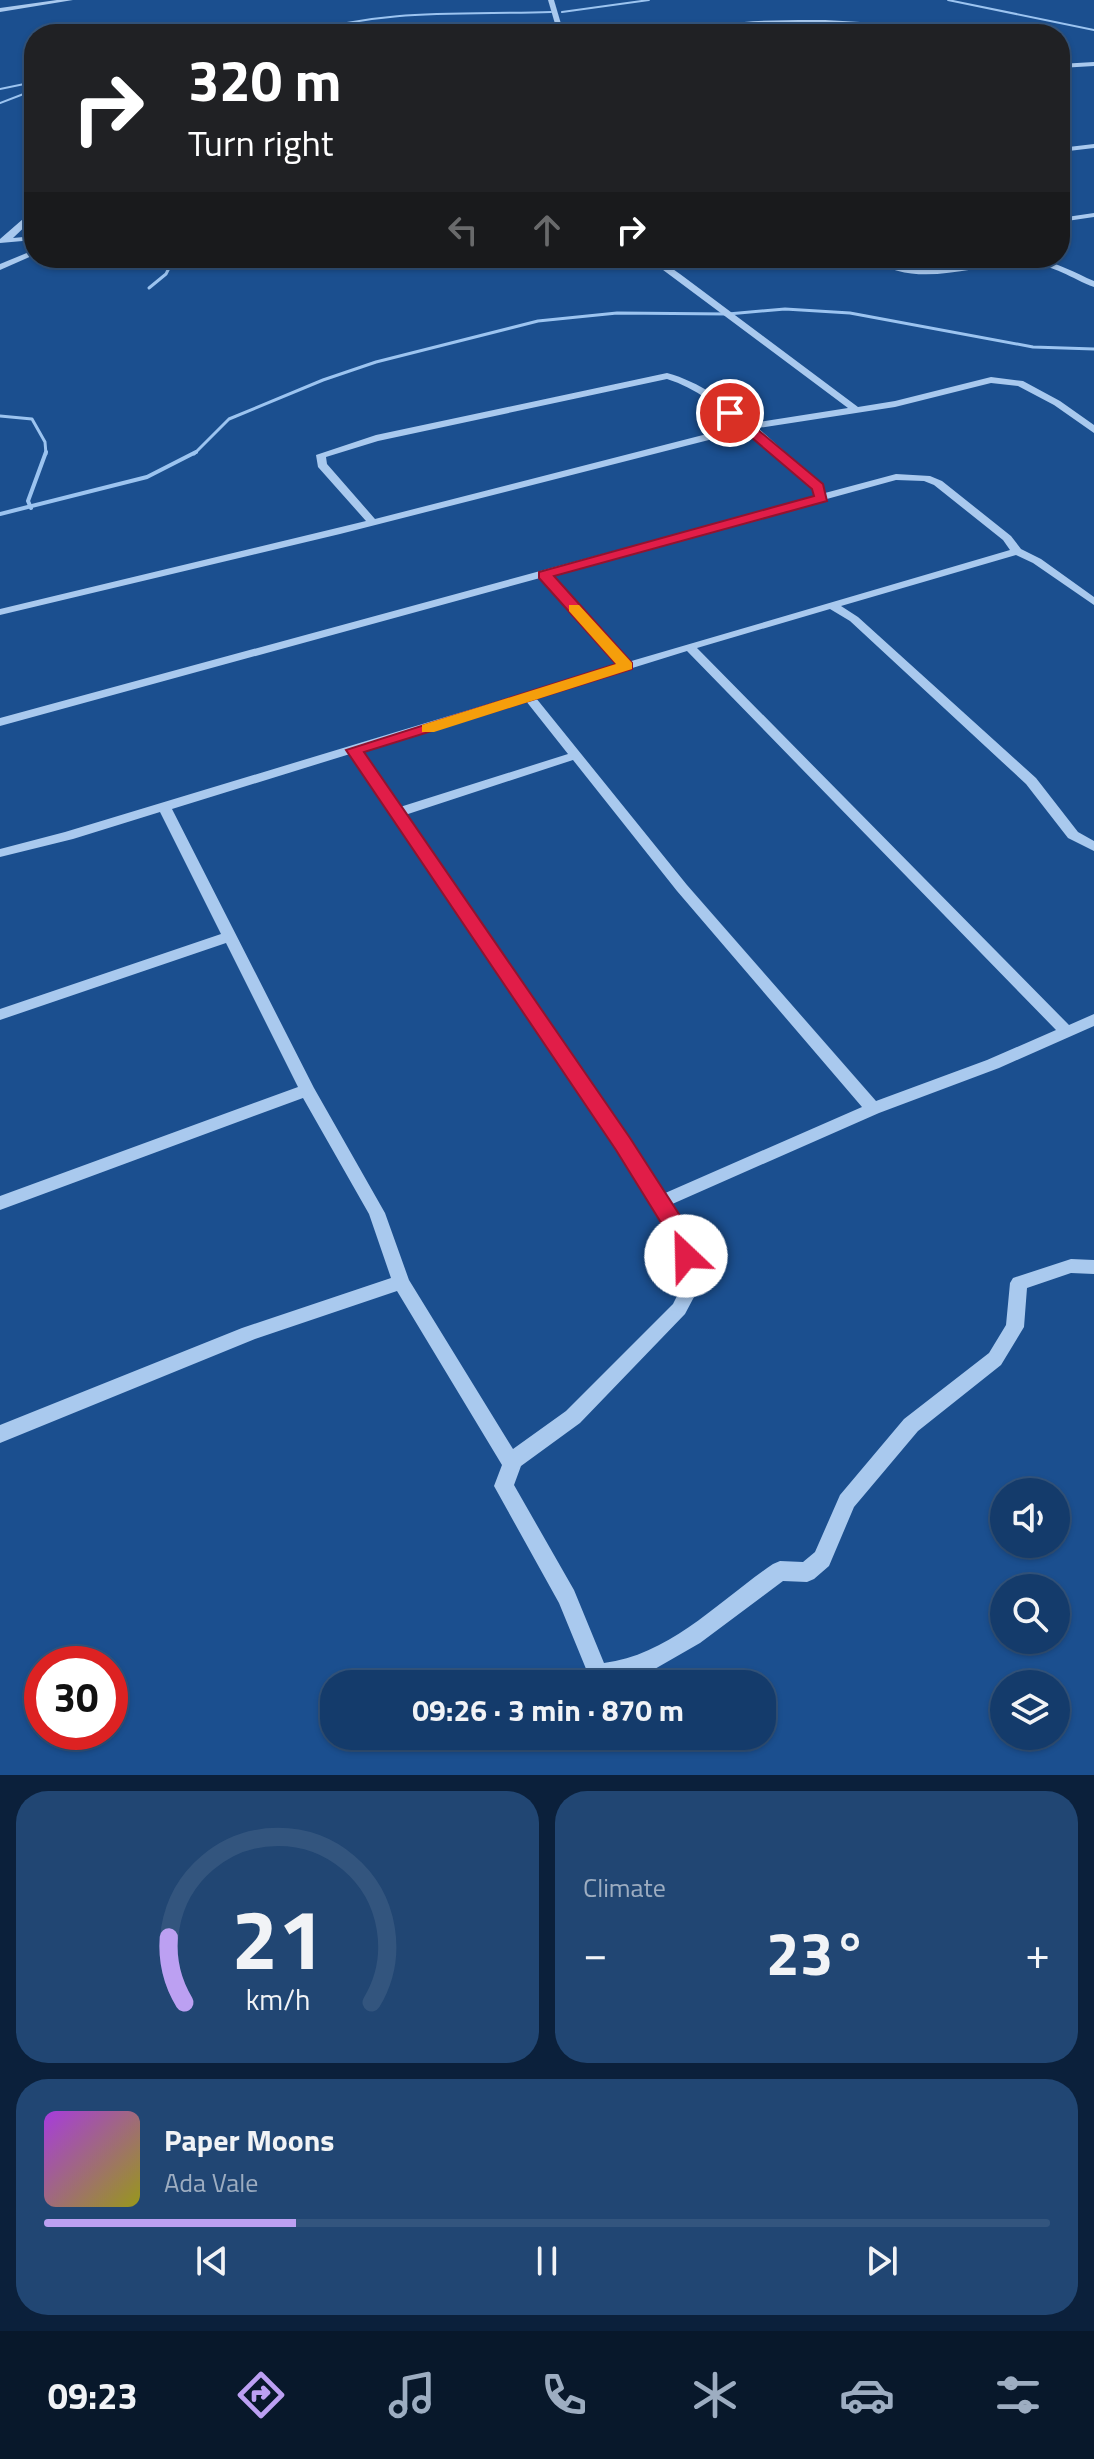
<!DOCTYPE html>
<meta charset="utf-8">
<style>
:root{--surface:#143b6b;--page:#214673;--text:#f1f3f6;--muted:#9dadc1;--line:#33557e;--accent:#bca0f2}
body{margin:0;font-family:"Titillium Web",sans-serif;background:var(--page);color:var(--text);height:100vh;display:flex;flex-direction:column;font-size:30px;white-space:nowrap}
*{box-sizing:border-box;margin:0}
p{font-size:26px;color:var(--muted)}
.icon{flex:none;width:44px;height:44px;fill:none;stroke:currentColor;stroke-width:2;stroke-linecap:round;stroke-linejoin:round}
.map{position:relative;height:1775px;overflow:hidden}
.drawer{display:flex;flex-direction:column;gap:16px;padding:16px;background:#0b203b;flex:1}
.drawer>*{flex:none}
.hud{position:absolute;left:24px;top:24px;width:1046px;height:244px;border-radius:32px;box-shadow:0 2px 6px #0004,0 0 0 2px var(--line);background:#202124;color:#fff;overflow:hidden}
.fabs{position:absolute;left:990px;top:1478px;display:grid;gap:16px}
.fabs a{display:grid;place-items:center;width:80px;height:80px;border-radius:50%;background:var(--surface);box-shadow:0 2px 6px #0004,0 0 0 2px var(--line);font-size:40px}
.speed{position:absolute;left:24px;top:1646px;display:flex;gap:16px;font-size:40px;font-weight:700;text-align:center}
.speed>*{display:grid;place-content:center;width:104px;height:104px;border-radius:50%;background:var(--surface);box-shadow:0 2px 6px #0004,0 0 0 2px var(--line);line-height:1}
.speed .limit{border:12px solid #d22;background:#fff;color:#111}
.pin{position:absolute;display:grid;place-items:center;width:68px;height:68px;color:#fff;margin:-34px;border:4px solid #fff;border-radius:50%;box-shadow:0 2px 8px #0007}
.me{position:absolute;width:88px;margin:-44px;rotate:336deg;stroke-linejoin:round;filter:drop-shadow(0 0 6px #0008)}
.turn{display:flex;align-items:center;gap:28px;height:168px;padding:0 32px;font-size:36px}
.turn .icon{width:104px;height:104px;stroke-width:2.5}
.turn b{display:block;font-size:56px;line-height:68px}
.lanes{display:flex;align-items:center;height:76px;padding:0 32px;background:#0003;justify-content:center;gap:40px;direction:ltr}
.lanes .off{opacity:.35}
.big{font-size:60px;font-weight:700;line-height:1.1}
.drawer .tile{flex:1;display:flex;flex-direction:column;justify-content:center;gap:12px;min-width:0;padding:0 28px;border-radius:32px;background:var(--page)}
.drawer .dial{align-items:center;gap:0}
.dial svg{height:208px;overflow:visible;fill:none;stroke:var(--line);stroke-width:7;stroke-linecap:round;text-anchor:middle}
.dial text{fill:var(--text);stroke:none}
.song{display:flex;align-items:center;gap:24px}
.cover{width:96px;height:96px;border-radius:12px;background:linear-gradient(135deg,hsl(280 70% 55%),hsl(60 70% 35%))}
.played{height:8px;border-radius:4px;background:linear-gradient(90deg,var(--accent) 25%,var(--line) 25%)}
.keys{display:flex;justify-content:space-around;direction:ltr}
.heat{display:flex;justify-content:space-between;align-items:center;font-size:44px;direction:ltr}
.drawer .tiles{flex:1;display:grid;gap:16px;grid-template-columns:1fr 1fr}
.tile:last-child{grid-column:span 2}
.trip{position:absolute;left:320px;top:1670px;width:456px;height:80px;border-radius:32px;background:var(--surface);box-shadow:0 2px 6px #0004,0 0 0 2px var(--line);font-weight:700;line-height:80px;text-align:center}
.tab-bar{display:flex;height:128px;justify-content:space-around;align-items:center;background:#08182b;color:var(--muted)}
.tab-bar .icon{width:56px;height:56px}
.tab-bar .current{color:var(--accent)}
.tab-bar b{font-size:36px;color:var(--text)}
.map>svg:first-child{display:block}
</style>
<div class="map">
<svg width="1094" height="1775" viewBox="0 0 1094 1775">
<rect width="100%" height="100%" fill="#1b4f8f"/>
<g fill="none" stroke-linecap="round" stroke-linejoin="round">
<g stroke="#9cc4f0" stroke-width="2">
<polyline points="948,0 1094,30"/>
<polyline points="562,12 649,0"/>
<path d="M 303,34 C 384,8 467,15 551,12"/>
<polyline points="0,89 34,82"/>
<polyline points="0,103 34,90"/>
</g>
<g stroke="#9cc4f0" stroke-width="3">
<polyline points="149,288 166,274 174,258"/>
<polyline points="0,416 32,419 45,442 46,454"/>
<polyline points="194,454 229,419 323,380 376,362 538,321 617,313 728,314 785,309 850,313 1033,347 1094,349"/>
</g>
<g stroke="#9cc4f0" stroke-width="4">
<polyline points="31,508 28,501 46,452"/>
<polyline points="0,514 147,477 196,452"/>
</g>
<g fill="#a9c9ee" fill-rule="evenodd">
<polygon points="57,0 73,0 0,12 0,8"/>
<polygon points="548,0 554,0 564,34 558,34"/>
<path d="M 825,20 L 895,24 L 967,34 L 825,24 L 755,26 L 683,34 C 719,19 784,20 825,20 Z"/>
<polygon points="1094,62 1094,66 1060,68 1060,64"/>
<polygon points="1094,144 1094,148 1060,152 1060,148"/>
<polygon points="31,212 34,212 34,218 13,238 34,236 34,240 0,243 0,239"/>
<polygon points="1094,213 1094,217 1060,222 1060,218"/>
<polygon points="34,250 34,255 0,270 0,264"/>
<path d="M 647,258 L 657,258 L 680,274 L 858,407 L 895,401 L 991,377 L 1023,381 L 1060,401 L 1094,425 L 1094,433 L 1054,405 L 1018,386 L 991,383 L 895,407 L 758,428 L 822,485 L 825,493 L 896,474 L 930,476 L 942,481 L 1011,536 L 1021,549 L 1041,559 L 1094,597 L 1094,605 L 1033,563 L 1016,555 L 841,606 L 858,617 L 1036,778 L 1078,832 L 1094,841 L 1094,851 L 1068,838 L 1026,784 L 850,621 L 830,609 L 697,648 L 1069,1025 L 1094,1014 L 1094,1026 L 999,1068 L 879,1113 L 670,1205 L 687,1232 L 703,1280 L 685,1314 L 580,1423 L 521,1466 L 514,1485 L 574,1590 L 604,1663 C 670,1655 720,1600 773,1564 L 780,1561 L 803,1562 L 815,1552 L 840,1495 L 904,1419 L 989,1353 L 1006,1325 L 1010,1283 L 1013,1278 L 1071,1259 L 1094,1260 L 1094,1274 L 1071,1273 L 1027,1288 L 1024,1327 L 1001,1365 L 918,1431 L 854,1507 L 829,1566 L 814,1579 L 807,1582 L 783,1581 L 700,1643 L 653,1670 L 622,1682 L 597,1684 L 591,1681 L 559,1603 L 494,1486 L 502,1465 L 397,1291 L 255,1339 L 0,1443 L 0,1425 L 242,1328 L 391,1278 L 369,1214 L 303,1098 L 0,1210 L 0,1196 L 298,1087 L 226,943 L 0,1020 L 0,1009 L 221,934 L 160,812 L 73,839 L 0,857 L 0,849 L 65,832 L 618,665 L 540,578 L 0,726 L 0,718 L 816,496 L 813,488 L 748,430 L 340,534 L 0,615 L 0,609 L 366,521 L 318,467 L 316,455 L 376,435 L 667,373 C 700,382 726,402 752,423 L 848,408 ZM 667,379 C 696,388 719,407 742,425 L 375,519 L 327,464 L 326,457 L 378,441 ZM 896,480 L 924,481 L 934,485 L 1003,540 L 1010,550 L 628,662 L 550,575 ZM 687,651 L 1056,1030 L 987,1060 L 876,1101 L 687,885 L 536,698 ZM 526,701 L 568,754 L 400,807 L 361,751 ZM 350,754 L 617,1148 L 670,1234 L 685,1280 L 673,1304 L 566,1411 L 513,1449 L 409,1280 L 385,1213 L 314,1088 L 172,809 ZM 573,760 L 677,891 L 862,1107 L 663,1194 L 629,1140 L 405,815 Z"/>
<path d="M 870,258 C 882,258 888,263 899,266 C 909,269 920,270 930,270 C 965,270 1000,255 1036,259 C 1057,262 1075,273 1094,281 L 1094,287 C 1072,279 1053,264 1029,264 C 976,262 918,292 870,258 Z"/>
</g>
</g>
<polygon fill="#e11d48" stroke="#92132f" stroke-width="2" points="725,410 734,410 823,484 827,501 554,576 632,663 632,669 364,752 630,1138 686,1225 697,1256 694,1262 678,1262 668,1234 616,1150 346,750 616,664 539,578 539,572 814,496 812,489 725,415"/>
<polygon fill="#f59e0b" points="569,605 579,605 632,663 632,669 434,732 422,732 422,725 616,664 569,611"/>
</svg>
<div class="fabs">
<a><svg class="icon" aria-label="sound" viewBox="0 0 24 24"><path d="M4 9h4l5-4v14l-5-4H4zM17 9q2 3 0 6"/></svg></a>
<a><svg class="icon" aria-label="search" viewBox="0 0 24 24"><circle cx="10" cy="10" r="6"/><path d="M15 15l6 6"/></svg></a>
<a><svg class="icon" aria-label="layers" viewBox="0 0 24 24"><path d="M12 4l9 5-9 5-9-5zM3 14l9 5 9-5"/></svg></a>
</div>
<div class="speed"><div class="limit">30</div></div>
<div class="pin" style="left:730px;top:413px;background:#d93025"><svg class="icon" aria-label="arrive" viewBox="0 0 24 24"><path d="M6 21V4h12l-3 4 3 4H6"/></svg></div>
<svg class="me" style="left:686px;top:1256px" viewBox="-20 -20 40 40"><circle r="19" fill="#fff"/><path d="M0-13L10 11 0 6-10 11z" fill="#e11d48"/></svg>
<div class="trip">09:26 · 3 min · 870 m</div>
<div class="hud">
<div class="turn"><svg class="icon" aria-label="right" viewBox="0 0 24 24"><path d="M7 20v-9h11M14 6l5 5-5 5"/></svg><div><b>320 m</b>Turn right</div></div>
<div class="lanes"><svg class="icon off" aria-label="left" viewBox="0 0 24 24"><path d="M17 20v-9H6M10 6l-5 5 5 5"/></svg><svg class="icon off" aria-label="ahead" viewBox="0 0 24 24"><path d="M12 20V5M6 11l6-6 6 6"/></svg><svg class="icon" aria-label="right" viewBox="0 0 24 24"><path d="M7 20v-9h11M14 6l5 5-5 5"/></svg></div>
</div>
</div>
<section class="drawer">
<div class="tiles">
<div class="tile dial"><svg viewBox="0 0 100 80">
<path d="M14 69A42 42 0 1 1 86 69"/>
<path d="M14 69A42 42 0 0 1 8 44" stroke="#bca0f2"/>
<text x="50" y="56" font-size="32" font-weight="700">21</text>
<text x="50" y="72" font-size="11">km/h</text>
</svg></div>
<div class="tile"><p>Climate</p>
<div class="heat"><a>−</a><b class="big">23°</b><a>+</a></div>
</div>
<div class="tile">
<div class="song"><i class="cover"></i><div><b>Paper Moons</b><p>Ada Vale</p></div></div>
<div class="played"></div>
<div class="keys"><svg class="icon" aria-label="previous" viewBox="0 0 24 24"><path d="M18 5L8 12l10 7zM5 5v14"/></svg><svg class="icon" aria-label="pause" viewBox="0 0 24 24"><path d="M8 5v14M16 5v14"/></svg><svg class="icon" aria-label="next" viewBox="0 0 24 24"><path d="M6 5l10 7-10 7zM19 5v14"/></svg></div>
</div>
</div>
</section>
<nav class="tab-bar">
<b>09:23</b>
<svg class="icon current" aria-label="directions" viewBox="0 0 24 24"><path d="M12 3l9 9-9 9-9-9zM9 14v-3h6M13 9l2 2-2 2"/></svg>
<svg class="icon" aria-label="music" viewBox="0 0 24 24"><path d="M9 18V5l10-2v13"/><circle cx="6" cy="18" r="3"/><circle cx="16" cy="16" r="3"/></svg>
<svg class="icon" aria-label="phone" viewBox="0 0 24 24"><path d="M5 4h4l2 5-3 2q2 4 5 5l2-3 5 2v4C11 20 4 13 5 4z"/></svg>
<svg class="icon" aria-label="climate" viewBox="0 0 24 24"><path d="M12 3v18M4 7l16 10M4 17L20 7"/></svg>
<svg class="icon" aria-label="car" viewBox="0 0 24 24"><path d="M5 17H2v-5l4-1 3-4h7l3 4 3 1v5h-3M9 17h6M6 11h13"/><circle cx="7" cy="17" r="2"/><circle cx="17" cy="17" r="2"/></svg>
<svg class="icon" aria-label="filters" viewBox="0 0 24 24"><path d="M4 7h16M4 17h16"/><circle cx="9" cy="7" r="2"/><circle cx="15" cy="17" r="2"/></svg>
</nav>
